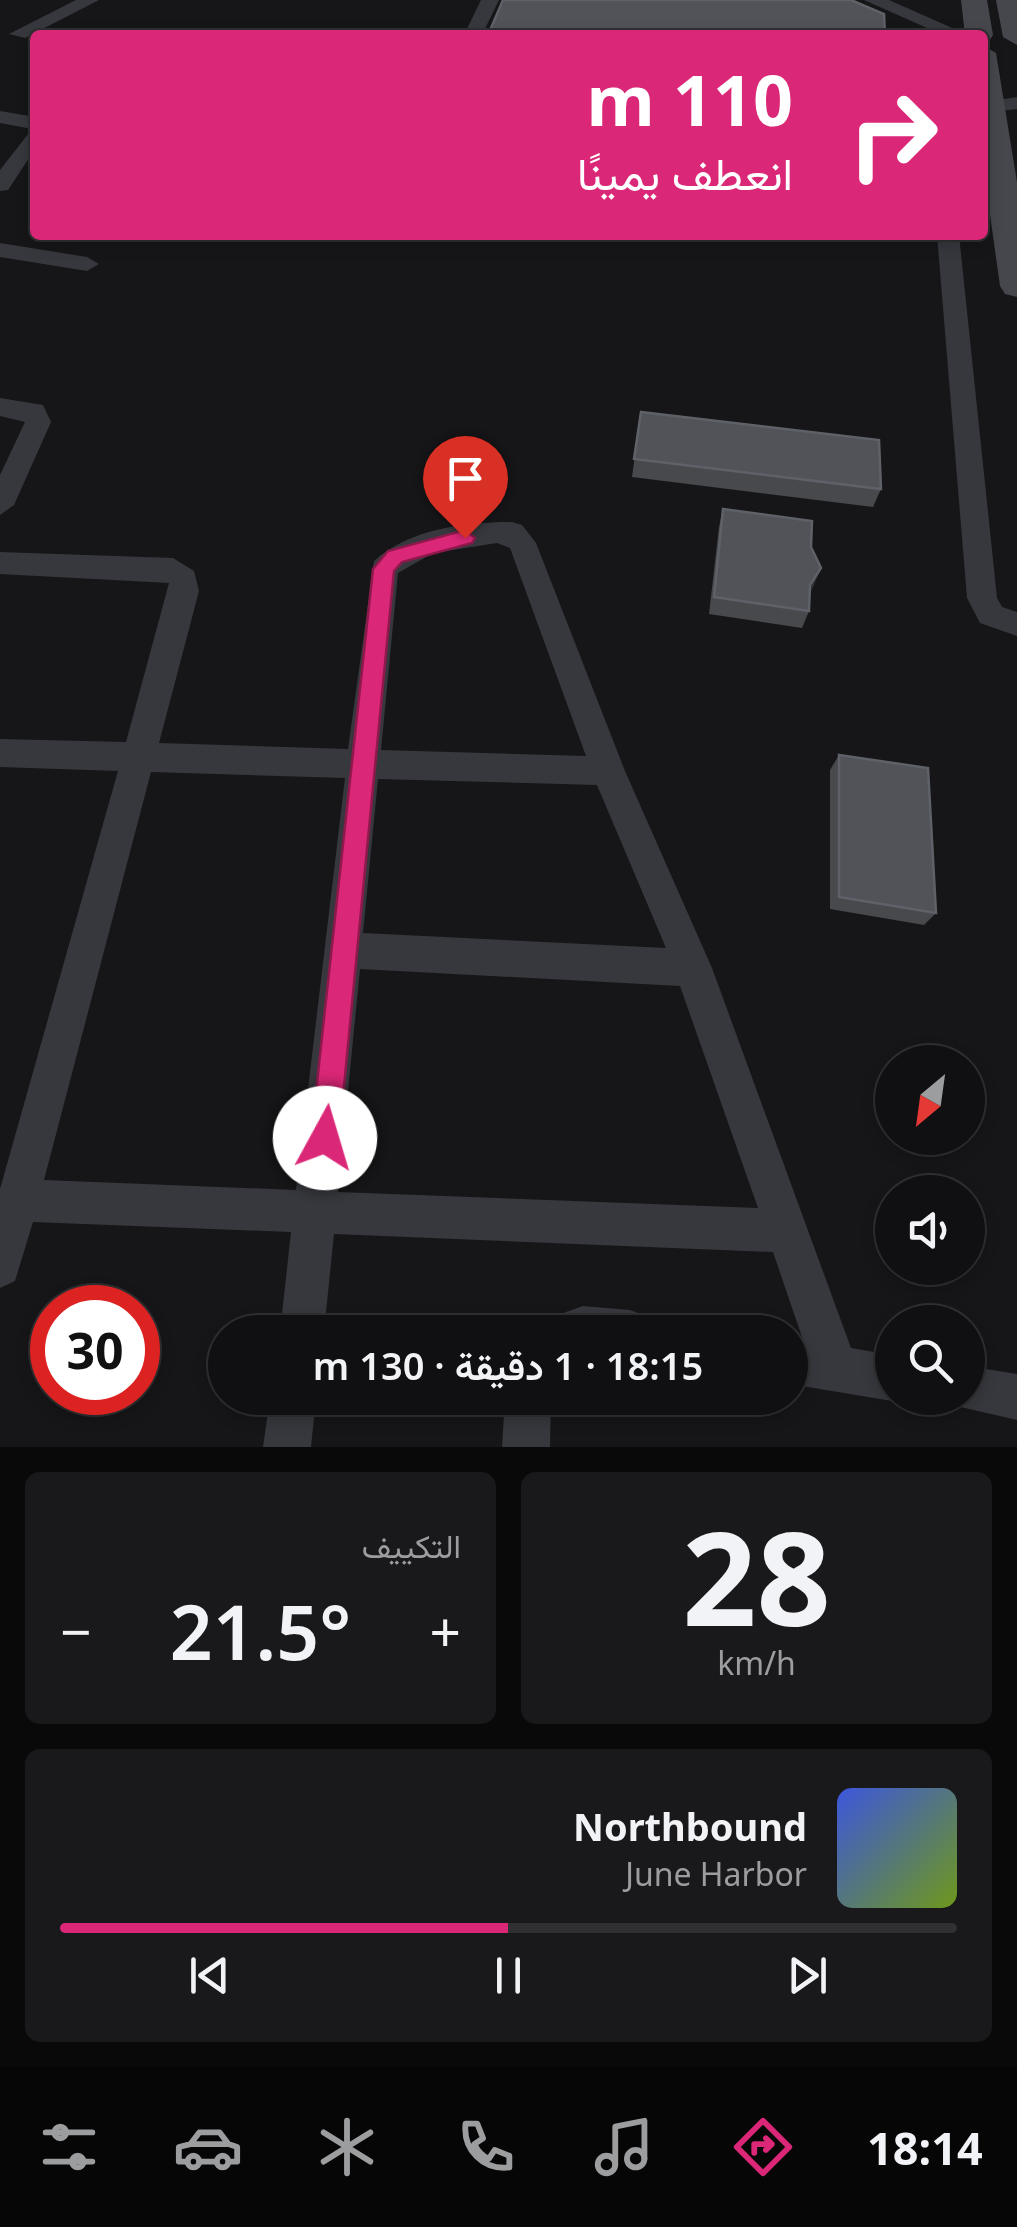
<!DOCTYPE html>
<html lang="ar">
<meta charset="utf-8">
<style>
:root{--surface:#101012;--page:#19191b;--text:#f1f3f6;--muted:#9c9d9f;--line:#303032;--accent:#db2777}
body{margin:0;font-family:"Noto Sans",Vazirmatn,sans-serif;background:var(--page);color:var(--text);direction:rtl;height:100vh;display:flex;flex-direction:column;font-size:38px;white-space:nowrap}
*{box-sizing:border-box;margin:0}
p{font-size:32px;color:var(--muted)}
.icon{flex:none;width:55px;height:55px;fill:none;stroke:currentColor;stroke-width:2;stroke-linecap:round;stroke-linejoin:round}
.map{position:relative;height:1447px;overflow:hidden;direction:ltr}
.panel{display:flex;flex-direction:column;gap:25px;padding:25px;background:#09090a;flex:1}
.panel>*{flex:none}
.top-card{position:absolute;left:30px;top:30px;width:958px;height:210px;border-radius:10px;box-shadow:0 5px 15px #0003,0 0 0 2px var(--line);direction:rtl;background:#db2777;color:#fff;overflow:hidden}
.needle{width:65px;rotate:209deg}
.fabs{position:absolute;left:875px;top:1045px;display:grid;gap:20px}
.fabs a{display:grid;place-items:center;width:110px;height:110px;border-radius:50%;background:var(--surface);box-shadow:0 5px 15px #0003,0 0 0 2px var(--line);font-size:50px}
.speed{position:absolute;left:30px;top:1285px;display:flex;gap:20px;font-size:50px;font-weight:700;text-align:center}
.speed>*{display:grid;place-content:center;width:130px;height:130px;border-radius:50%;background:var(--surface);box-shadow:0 5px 15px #0003,0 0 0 2px var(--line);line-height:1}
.speed .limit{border:15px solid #d22;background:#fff;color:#111}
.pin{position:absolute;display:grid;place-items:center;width:85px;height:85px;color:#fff;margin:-102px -42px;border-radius:50% 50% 50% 0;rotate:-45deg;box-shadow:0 0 10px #0007}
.pin .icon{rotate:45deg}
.me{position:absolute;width:110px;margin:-55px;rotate:6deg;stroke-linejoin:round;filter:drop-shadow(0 0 8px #0008)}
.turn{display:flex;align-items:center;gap:35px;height:210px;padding:0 30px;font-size:45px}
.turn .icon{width:130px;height:130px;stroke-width:2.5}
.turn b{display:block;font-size:70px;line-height:85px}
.big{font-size:75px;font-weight:600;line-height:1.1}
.panel .tile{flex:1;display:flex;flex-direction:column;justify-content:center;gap:15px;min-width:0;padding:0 35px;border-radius:15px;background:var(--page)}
.panel .dial{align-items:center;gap:0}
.dial b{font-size:130px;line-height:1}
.song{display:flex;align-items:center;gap:30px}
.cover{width:120px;height:120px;border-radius:15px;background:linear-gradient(135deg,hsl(230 70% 55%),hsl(80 70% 35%))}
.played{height:10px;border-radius:5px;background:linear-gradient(90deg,var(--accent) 50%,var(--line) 50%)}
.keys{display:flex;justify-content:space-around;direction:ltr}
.heat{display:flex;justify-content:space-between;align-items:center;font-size:55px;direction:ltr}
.panel .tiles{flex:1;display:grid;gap:25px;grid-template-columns:1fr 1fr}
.tile:last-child{grid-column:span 2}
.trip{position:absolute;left:208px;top:1315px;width:600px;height:100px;border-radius:50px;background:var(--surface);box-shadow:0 5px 15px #0003,0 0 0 2px var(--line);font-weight:600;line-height:100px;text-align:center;direction:rtl}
.tabs{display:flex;height:160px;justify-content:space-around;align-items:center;background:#060607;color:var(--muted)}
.tabs .icon{width:70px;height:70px}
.tabs .selected{color:var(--accent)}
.tabs b{font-size:45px;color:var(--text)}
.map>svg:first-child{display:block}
</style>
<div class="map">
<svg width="1017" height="1447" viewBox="0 0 1017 1447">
<rect width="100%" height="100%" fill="#161618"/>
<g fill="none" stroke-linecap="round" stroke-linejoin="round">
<g fill="#37383d" fill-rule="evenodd">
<polygon points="76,0 99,0 25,38 9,34"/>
<polygon points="481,0 499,0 482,35 464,35"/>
<polygon points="864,0 889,0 968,35 943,35"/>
<polygon points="1017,97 1017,109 992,112 982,107 985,102"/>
<polygon points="0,111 35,117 35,149 8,190 0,191 0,170 32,129 0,123"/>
<polygon points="937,235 959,235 997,598 1002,607 1017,612 1017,636 980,623 967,598"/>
<polygon points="0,243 87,257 99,264 87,271 0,257"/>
<polygon points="0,398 43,405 51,422 14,505 0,515 0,475 25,422 0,416"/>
<path d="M 512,522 L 522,525 L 536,543 L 625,771 L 712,968 L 851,1348 L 892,1355 L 892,1398 L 900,1398 L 892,1401 L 790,1384 L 790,1338 L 803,1340 L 773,1252 L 334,1234 L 324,1332 L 280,1332 L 291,1232 L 33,1222 L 15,1281 L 0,1288 L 0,1189 L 118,771 L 0,767 L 0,739 L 126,742 L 169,583 L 0,574 L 0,552 L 173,558 L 194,571 L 199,591 L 159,743 L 348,749 L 374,561 C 410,529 464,522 512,522 ZM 497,543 L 510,548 L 586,756 L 381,750 L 398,573 L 433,553 ZM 151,772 L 345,778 L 296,1190 L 44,1180 ZM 378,779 L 597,785 L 666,948 L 363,933 ZM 360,969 L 680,986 L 758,1208 L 338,1192 Z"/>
<polygon points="583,1306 630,1310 646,1316 652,1332 549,1332 555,1316"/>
<polygon points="968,1366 1017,1374 1017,1420 952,1405 948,1398 968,1398"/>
<polygon points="270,1398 316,1398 311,1447 263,1447"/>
<polygon points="505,1398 551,1398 550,1447 502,1447"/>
</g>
<g fill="#45474d" fill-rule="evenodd">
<polygon points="961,0 987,0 993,35 989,41 982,42 982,35 965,35"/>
<polygon points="996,0 1017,0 1017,45 1003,37"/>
<polygon points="982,45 996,53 1017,182 1017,297 1005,294 1000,286 982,158"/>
</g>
</g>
<g fill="#47494d">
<polygon points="641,412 881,489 873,507 632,477"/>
<polygon points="723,509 811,547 814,585 810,592 809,611 802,628 709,614 719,527"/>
<polygon points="839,755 936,913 924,925 830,909 830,770"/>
</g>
<polygon fill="#2f3033" points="821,568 814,585 803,602 810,585"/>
<g fill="#525359" stroke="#5f6168" stroke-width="2.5">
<polygon points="503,0 851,0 884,14 885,35 488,35"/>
<polygon points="641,412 879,440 881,489 634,459"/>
<polygon points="723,509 812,521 811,547 821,568 810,585 809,611 714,597"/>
<polygon points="839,755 928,768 936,913 839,897"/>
</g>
<polygon fill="#db2777" stroke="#8e194d" stroke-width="2.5" points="465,530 475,538 472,543 402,562 394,571 339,1138 335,1149 325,1153 315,1149 311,1138 373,569 388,551"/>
</svg>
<div class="fabs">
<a><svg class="needle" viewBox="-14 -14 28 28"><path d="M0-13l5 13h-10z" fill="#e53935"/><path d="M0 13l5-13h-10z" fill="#9c9d9f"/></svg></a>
<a><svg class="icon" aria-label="sound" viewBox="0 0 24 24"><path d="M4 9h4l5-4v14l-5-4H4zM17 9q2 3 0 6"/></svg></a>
<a><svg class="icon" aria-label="search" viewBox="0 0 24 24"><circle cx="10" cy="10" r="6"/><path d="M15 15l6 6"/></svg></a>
</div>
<div class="speed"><div class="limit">30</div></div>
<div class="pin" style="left:465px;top:538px;background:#d93025"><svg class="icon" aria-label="arrive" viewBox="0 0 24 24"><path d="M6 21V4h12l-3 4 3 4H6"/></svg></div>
<svg class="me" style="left:325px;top:1138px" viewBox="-20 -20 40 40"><circle r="19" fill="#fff"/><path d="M0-13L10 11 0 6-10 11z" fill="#db2777"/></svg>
<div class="trip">18:15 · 1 دقيقة · 130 m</div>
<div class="top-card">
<div class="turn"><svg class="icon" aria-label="right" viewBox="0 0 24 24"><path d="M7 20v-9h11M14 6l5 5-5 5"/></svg><div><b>110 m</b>انعطف يمينًا</div></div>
</div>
</div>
<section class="panel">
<div class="tiles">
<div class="tile dial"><b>28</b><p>km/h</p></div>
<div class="tile"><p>التكييف</p>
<div class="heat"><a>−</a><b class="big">21.5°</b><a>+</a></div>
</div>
<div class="tile">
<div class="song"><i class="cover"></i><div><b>Northbound</b><p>June Harbor</p></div></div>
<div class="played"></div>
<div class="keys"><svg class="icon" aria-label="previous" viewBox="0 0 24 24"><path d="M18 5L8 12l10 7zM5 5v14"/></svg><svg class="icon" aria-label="pause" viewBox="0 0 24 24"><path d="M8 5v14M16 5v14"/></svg><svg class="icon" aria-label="next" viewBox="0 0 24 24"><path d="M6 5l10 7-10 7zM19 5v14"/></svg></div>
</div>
</div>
</section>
<nav class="tabs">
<b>18:14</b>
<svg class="icon selected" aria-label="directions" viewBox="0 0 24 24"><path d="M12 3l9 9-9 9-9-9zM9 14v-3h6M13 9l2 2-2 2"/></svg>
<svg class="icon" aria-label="music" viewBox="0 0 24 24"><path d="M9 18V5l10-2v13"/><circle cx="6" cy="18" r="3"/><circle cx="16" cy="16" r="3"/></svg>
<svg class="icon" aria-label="phone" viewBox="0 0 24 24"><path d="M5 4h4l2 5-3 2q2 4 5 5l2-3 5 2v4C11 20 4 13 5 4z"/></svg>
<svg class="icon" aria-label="climate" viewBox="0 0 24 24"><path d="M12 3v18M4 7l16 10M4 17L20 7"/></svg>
<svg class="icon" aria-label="car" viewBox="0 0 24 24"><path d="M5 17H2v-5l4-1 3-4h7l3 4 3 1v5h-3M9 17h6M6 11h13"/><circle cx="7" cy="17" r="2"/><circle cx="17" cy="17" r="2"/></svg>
<svg class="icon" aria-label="filters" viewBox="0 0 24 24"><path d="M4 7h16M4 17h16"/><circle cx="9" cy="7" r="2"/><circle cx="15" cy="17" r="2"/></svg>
</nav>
